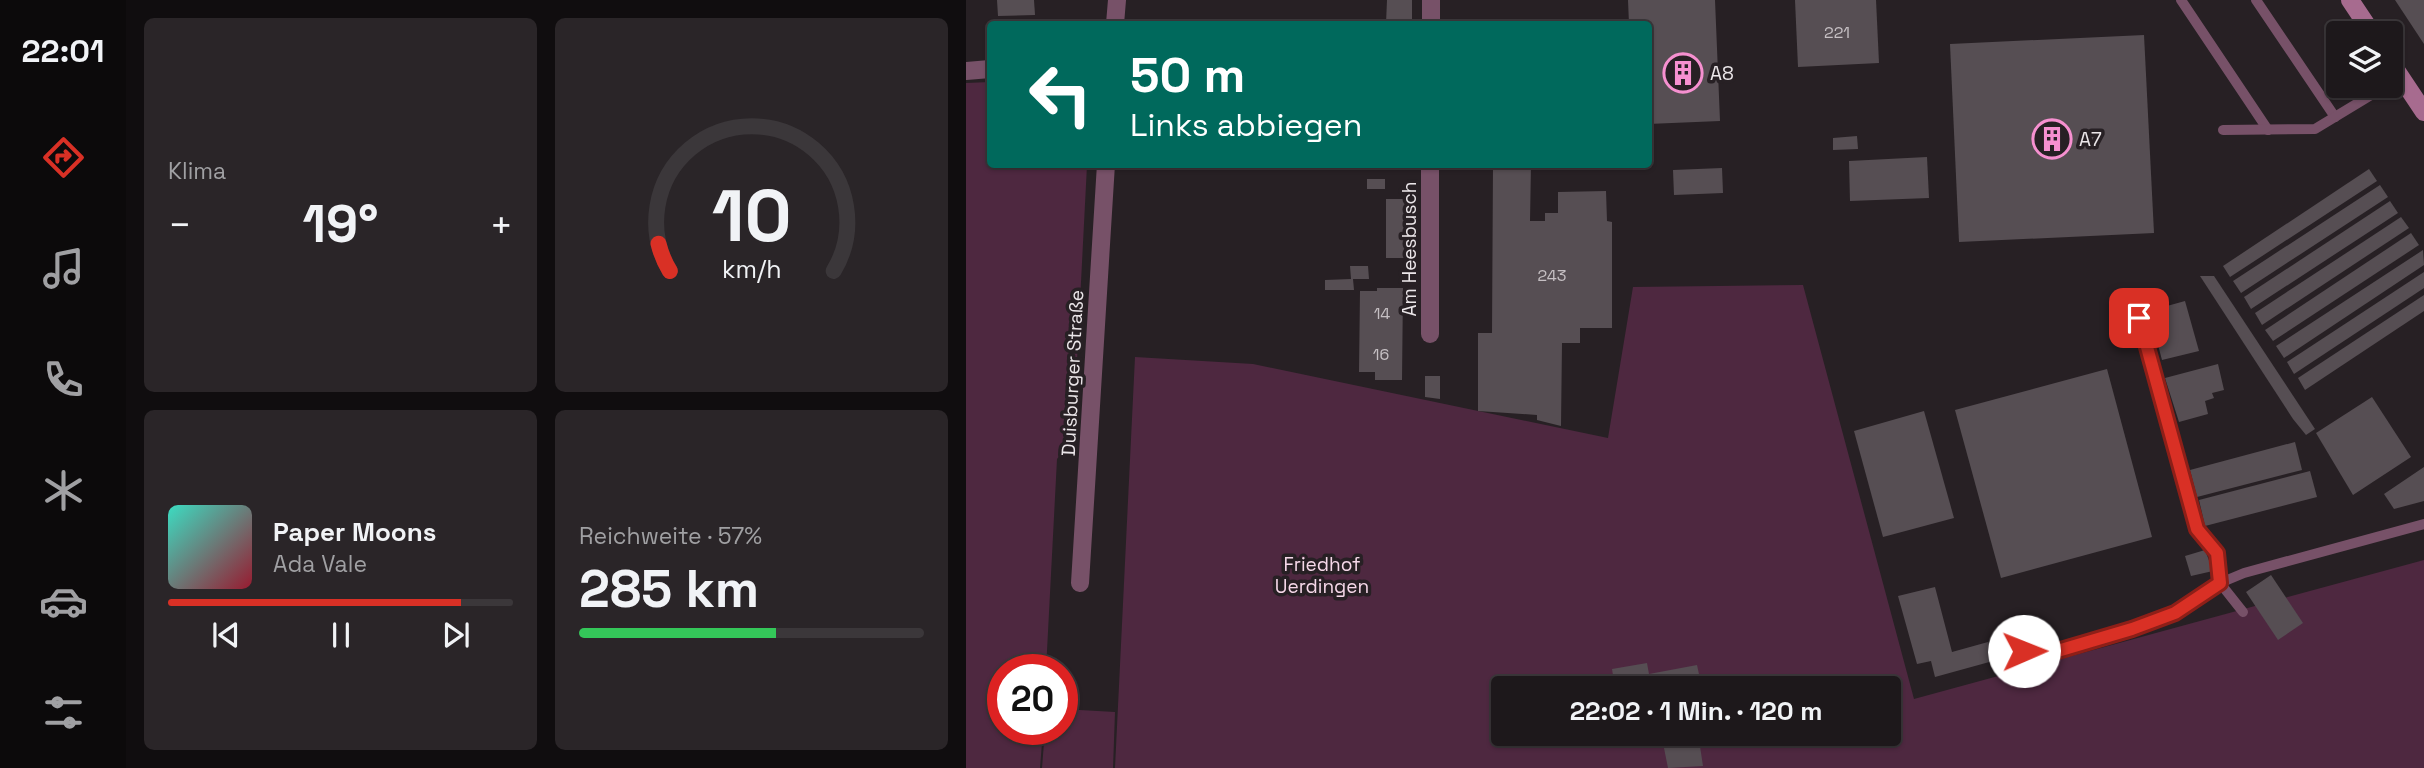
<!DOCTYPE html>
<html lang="de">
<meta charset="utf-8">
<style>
:root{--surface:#1d181b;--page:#2a2528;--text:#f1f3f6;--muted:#a0a0a3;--line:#3b373a;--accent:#d93025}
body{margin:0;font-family:"Space Grotesk",sans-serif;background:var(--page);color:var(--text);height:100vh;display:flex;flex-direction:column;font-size:26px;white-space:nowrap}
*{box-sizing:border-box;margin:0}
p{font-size:23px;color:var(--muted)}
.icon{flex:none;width:38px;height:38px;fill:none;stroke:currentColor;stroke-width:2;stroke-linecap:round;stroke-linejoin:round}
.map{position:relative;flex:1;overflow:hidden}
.details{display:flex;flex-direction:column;gap:18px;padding:18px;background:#100d0f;width:840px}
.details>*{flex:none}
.hud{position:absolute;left:21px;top:21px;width:665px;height:147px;border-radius:7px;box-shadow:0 2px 5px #0004,0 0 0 2px var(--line);background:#00695c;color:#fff;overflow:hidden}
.controls{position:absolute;left:1360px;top:21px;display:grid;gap:14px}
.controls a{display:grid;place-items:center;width:77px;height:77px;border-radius:7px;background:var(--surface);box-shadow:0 2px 5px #0004,0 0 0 2px var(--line);font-size:35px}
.speed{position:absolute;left:21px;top:654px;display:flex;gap:14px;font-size:35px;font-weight:700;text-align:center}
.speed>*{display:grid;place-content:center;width:91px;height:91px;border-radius:50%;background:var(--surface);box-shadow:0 2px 5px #0004,0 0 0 2px var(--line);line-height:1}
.speed .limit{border:10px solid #d22;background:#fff;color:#111}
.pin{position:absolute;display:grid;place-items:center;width:60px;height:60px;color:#fff;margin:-30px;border-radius:14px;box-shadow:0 4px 10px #0006}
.me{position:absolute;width:77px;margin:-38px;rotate:89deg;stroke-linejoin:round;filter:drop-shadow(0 0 5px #0008)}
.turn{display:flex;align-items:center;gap:24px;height:147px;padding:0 28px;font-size:32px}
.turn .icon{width:91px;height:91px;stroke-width:2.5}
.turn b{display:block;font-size:49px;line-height:60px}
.big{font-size:52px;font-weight:600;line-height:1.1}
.details .card{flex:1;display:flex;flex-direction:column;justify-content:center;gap:10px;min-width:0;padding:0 24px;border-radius:10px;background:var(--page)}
.details .dial{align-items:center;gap:0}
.dial svg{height:182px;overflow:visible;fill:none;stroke:var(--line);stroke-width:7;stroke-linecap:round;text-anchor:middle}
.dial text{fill:var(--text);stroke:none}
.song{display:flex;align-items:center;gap:21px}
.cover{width:84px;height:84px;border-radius:10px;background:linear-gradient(135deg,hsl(170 70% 55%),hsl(350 70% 35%))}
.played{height:7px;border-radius:4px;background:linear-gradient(90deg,var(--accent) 85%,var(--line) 85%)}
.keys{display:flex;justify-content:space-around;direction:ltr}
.heat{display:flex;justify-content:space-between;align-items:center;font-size:38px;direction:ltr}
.charge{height:10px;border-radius:5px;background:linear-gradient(90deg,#34c759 57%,var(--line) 0)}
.details .tiles{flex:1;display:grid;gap:18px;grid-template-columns:repeat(2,1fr)}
.trip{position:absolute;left:525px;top:676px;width:410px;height:70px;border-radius:7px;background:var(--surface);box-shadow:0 2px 5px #0004,0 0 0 2px var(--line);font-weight:600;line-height:70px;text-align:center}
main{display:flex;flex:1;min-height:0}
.dock{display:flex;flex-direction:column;width:126px;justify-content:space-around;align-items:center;background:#0c0a0b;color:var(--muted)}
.dock .icon{width:49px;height:49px}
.dock .on{color:var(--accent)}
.dock b{font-size:32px;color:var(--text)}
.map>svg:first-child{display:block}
</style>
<main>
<nav class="dock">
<b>22:01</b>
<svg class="icon on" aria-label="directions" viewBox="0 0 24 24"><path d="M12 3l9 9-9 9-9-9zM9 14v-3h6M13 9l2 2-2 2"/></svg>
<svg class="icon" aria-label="music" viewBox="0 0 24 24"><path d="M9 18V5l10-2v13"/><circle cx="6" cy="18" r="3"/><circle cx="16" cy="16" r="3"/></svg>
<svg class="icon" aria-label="phone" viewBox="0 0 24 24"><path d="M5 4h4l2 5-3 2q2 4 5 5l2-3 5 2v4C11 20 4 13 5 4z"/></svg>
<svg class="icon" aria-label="climate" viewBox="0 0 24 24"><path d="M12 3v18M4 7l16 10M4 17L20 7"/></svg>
<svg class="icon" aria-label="car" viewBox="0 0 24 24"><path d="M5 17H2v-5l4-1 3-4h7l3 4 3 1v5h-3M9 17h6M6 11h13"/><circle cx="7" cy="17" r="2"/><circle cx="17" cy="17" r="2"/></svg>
<svg class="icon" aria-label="filters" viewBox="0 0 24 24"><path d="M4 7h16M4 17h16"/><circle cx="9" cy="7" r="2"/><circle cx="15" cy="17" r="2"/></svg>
</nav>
<section class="details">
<div class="tiles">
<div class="card"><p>Klima</p>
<div class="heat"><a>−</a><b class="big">19°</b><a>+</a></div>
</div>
<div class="card dial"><svg viewBox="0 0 100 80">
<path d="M14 69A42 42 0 1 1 86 69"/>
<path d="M14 69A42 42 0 0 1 9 57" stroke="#d93025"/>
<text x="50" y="56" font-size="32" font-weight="700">10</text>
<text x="50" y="72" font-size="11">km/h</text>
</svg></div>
<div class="card">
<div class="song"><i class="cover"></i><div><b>Paper Moons</b><p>Ada Vale</p></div></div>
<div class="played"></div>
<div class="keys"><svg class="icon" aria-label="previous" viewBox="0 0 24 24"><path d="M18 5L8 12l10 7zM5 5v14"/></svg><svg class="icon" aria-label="pause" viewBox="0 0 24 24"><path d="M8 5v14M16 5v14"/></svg><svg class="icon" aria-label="next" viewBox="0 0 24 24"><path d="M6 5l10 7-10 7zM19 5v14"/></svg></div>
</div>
<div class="card"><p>Reichweite · 57%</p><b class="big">285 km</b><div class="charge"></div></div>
</div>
</section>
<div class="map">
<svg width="1458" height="768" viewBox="0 0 1458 768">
<rect width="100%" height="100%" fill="#272024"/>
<g fill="#4e2840" fill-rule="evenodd">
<polygon points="24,82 24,164 121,165 107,438 91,459 80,670 37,670 37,730 77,730 74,768 0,768 0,83"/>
<path d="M 837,285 L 948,699 L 1458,560 L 1458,768 L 149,768 L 169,357 L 287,364 L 642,438 L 667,287 ZM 537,688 L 922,688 L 922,733 L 537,733 Z"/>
<polygon points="96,709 149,712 147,768 76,768 79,730 96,730"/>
</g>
<g fill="#564e53">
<polygon points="31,0 68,0 69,15 32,16"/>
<polygon points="421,0 446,0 446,24 420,24"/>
<polygon points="662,0 749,0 754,121 682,124 682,24 663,24"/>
<polygon points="829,0 910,0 913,63 832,67"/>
<polygon points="1429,0 1458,0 1458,44"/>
<polygon points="1178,35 1188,233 993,242 984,44"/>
<polygon points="891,136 892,149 867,150 867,138"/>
<polygon points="961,157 963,198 884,201 883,161"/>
<polygon points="527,164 565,164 564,221 579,221 579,213 592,213 592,192 640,191 641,221 646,222 646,328 614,328 614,343 596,343 595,426 571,420 571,415 512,411 512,333 526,333"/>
<polygon points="756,168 757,193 708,195 707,170"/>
<polygon points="1403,169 1411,181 1264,277 1257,266"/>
<rect x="401" y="179" width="18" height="10"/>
<polygon points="1414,185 1422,197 1275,293 1267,281"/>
<polygon points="420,199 445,199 446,258 420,258"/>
<polygon points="1424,201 1432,213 1285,309 1278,297"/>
<polygon points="1435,217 1443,228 1296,325 1289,313"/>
<polygon points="1445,233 1453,245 1307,341 1299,330"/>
<polygon points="1457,250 1458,265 1318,358 1310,346"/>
<polygon points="384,266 402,266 403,279 387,279 388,290 359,290 359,280 385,279"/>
<polygon points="1458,272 1458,288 1328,374 1321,362"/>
<polygon points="1234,276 1248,276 1349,429 1340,435 1327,419"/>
<polygon points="411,288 437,288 436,380 409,380 409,372 393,372 394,291 411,291"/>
<polygon points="1458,295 1458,311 1339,390 1332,378"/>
<polygon points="1219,301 1233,351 1196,360 1183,311"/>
<polygon points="1252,364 1258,390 1246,393 1248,398 1239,401 1242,414 1213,422 1199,378"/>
<polygon points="1141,369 1186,537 1035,578 989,410"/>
<polygon points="459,376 474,376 474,399 459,397"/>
<polygon points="1406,397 1445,457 1387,495 1350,433"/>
<polygon points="958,411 988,518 917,537 888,431"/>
<polygon points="1329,442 1336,470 1231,497 1224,470"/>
<polygon points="1458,467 1458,501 1428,509 1418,494"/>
<polygon points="1344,471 1351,497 1239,526 1233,500"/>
<polygon points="1239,550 1247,571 1225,576 1219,556"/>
<polygon points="1305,575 1337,623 1312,640 1280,592"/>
<polygon points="969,587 986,652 1022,642 1027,661 969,677 965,661 951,664 932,596"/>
<polygon points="681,663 683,674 731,665 736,688 649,688 646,669"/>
<polygon points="658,733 732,733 737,766 702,768 696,738 660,745"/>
</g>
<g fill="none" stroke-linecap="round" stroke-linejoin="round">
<g stroke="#775168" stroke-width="10">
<polyline points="1215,0 1302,130"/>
<polyline points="1290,0 1369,117"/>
<polyline points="1257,130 1349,129 1420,86"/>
<polyline points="1173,318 1231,529 1251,553 1254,583 1277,612"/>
<polyline points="1062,669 1058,651 1078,655 1166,629 1209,613 1254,583 1278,573 1458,524"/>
</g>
<g stroke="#775168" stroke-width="18">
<polyline points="149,24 151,0"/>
<polyline points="465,24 465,0"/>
<polyline points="0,71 24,69"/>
<polyline points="464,334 464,164"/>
<polyline points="114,583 140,164"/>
</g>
<g stroke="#a76b8f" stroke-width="18">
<polyline points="1384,0 1406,33"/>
<polyline points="1424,61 1458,112"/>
</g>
</g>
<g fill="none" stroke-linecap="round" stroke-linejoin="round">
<g stroke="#8d1f18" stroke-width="18">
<polyline id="route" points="1058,651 1078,655 1166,629 1209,613 1254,583 1251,553 1231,529 1173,318"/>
</g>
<use href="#route" stroke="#d93025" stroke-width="12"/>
</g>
<defs>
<g id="building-ring" transform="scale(2.0125)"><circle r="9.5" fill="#272024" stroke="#f690d0" stroke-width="1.5"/><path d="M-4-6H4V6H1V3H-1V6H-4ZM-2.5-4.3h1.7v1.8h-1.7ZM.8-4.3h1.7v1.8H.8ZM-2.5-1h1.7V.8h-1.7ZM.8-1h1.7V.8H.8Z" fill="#f690d0"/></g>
</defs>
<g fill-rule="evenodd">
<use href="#building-ring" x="717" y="73"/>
<use href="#building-ring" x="1086" y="139"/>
</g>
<g text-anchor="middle" stroke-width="7" stroke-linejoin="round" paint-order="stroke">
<g font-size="16" fill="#c6c0c4">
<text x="871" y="38">221</text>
<text x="586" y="281">243</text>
<text x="416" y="319">14</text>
<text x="415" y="360">16</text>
</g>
<g font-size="19" fill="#ebe6e9" stroke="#272024" text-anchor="start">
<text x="744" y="80">A8</text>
<text x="1113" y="146">A7</text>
</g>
<g font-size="19" fill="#ebe6e9" stroke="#272024">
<text transform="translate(443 249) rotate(-90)" y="7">Am Heesbusch</text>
<text transform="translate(106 373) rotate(-87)" y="7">Duisburger Straße</text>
</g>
<g font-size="19" fill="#f6d8e9" stroke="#272024">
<text x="356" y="571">Friedhof<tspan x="356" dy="22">Uerdingen</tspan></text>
</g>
</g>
</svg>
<div class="controls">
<a><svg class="icon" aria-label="layers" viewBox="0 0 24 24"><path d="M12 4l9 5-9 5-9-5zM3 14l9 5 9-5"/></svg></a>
</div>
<div class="speed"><div class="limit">20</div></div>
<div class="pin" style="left:1173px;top:318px;background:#d93025"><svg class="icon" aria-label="arrive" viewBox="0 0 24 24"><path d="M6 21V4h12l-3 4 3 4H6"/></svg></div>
<svg class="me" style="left:1058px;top:651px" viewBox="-20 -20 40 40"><circle r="19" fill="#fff"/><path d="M0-13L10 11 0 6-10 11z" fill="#d93025"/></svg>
<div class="trip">22:02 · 1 Min. · 120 m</div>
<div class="hud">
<div class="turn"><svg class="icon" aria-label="left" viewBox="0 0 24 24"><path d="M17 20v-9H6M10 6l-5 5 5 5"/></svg><div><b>50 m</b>Links abbiegen</div></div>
</div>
</div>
</main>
